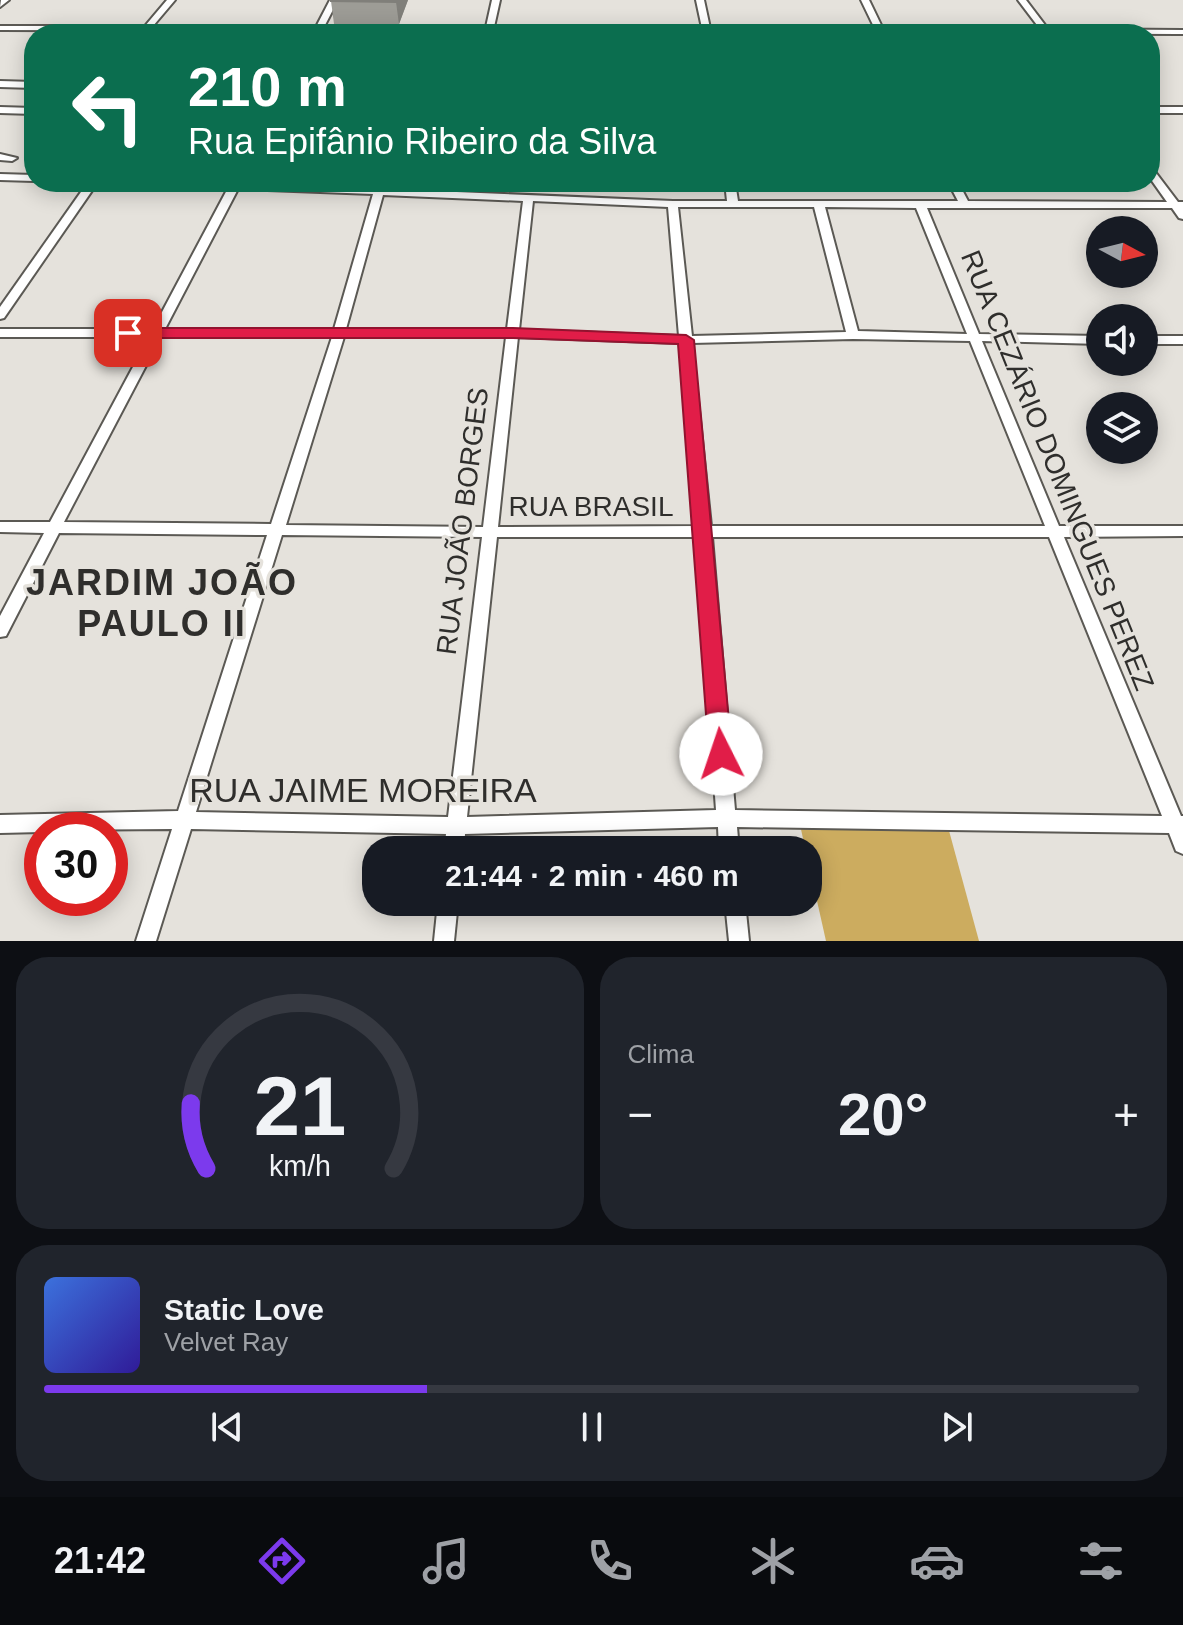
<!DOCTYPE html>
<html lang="pt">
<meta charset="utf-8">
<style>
:root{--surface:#171b24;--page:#20242c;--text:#f1f3f6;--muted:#9ea1a6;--line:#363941;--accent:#7c3aed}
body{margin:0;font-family:Helvetica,sans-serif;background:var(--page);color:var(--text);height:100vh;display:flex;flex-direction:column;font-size:30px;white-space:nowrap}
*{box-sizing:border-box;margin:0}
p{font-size:26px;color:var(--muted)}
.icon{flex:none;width:44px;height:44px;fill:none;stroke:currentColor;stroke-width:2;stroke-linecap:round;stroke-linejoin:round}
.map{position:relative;height:941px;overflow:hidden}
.details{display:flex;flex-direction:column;gap:16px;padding:16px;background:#0d0f14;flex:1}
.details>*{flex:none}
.top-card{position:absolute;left:24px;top:24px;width:1136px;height:168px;border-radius:32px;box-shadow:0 4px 20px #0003;background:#0b6e4f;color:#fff;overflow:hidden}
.needle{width:52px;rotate:97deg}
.tools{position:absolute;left:1086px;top:216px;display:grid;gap:16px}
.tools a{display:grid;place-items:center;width:72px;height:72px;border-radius:50%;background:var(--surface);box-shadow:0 4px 20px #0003;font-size:40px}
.speed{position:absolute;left:24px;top:812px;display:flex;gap:16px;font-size:40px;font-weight:700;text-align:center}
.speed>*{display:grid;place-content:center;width:104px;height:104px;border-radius:50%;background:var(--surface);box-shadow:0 4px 20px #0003;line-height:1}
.speed .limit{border:12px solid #d22;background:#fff;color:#111}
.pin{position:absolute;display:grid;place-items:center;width:68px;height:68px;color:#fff;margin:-34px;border-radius:16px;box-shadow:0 4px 12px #0006}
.me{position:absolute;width:88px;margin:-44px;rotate:356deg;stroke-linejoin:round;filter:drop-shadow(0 0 6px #0008)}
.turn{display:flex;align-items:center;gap:28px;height:168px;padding:0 32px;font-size:36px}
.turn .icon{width:104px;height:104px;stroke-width:2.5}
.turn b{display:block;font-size:56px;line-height:68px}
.big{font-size:60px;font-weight:800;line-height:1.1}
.details .tile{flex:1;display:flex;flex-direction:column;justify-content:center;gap:12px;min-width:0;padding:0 28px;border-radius:32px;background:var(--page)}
.details .dial{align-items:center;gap:0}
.dial svg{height:208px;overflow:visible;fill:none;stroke:var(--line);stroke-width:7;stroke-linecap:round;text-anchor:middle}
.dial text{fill:var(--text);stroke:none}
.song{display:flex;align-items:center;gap:24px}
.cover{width:96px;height:96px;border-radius:12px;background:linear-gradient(135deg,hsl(220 70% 55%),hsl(250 70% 35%))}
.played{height:8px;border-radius:4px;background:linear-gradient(90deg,var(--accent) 35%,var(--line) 35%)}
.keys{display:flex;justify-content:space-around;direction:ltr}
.heat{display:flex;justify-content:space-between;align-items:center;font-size:44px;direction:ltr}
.details .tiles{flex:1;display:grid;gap:16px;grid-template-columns:1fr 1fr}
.tile:last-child{grid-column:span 2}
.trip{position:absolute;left:362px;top:836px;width:460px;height:80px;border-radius:32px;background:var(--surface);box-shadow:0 4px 20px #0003;font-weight:800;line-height:80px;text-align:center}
.tabs{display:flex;height:128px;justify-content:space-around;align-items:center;background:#090b0e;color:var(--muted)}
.tabs .icon{width:56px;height:56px}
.tabs .current{color:var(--accent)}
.tabs b{font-size:36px;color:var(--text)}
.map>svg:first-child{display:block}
</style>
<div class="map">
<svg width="1183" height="941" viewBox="0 0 1183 941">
<rect width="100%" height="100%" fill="#e5e2dc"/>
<polygon fill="#ccac5f" points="800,825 948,827 979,941 826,941"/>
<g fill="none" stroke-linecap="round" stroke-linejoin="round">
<g stroke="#5b5954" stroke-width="4">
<g id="street">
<polygon points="9,0 0,7 1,0"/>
<polygon points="167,0 175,0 153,26 316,27 330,0 338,0 324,27 486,27 492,0 500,0 494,27 702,28 696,0 704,0 710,28 875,29 861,0 869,0 883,29 1040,29 1018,0 1026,0 1048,29 1183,30 1183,34 492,32 492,34 484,34 484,32 321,31 320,34 312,34 313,31 0,30 0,26 145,26"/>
<polygon points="0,81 34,82 34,88 0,87"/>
<polygon points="0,107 34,108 34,114 0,113"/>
<rect x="1150" y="107" width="33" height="6"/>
<polygon points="0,154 17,158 12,161 0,160"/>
<path d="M 1150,168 L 1153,169 L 1178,202 L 1183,202 L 1183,219 L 1179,218 L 1172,208 L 927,208 L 979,334 L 1100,336 L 1100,344 L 982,341 L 1059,526 L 1183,526 L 1183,536 L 1064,537 L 1181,816 L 1183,816 L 1183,854 L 1176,851 L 1169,833 L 737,827 L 739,850 L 719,850 L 718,827 L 465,834 L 464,850 L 444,850 L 446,834 L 191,829 L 156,941 L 136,941 L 172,829 L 42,830 L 42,832 L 0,833 L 0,815 L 178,811 L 267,535 L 59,533 L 6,636 L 0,637 L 0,616 L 44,533 L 0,532 L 0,522 L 50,522 L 149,337 L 0,337 L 0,329 L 153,329 L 228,188 L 153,185 L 148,182 L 241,182 L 375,188 L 380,186 L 385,189 L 673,201 L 727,201 L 725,182 L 735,182 L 738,201 L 958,201 L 948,182 L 958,182 L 968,201 L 1167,202 L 1150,178 ZM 238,189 L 373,194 L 334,329 L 165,329 ZM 383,195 L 523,201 L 507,329 L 346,329 ZM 533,201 L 668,207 L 679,336 L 519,330 ZM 678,207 L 814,207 L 846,332 L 692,336 ZM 825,207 L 916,208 L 967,334 L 858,331 ZM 161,337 L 332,337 L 271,524 L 64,522 ZM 344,337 L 506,337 L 483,527 L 286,525 ZM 518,337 L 680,343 L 696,526 L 498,527 ZM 853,339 L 970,341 L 1045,526 L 711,526 L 692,343 ZM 282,535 L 482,537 L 448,817 L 196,812 ZM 497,537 L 697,537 L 716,810 L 467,817 ZM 712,537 L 1049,537 L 1162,816 L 735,810 Z"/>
<polygon points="0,174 34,175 34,181 0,180"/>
<polygon points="88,182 98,182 4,318 0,319 0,307"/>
<rect x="1144" y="336" width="39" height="8"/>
<polygon points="438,902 458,902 454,941 434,941"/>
<polygon points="725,902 745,902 749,941 729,941"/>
</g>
</g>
<use href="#street" fill="#fff" fill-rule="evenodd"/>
</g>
<polygon fill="#9d9c96" points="408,0 399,24 334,24 331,1"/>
<polygon fill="#807f7a" points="397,0 408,0 399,24 396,2"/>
<g fill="#b7b5af" stroke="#807f7a" stroke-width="2">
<polygon points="331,0 397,0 396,2 331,1"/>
<polygon points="506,33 540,34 506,34"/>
</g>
<polygon fill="#e11d48" stroke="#92132f" stroke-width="2" points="513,328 686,335 694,340 732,754 729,762 721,765 713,762 709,754 678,344 513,338 128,338 120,333 128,328"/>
<g text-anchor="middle" stroke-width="7" stroke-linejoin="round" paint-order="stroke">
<g font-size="28" fill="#2f2e2c" stroke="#e5e2dc">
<text transform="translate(1058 470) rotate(68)" y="10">RUA CEZÁRIO DOMINGUES PEREZ</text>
<text x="591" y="516">RUA BRASIL</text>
<text transform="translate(462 521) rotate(-83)" y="10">RUA JOÃO BORGES</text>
</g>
<g font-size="34" fill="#2f2e2c" stroke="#e5e2dc">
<text x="363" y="802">RUA JAIME MOREIRA</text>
</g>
<g font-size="36" font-weight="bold" letter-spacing="2" fill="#2f2e2c" stroke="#e5e2dc">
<text x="162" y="595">JARDIM JOÃO<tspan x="162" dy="41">PAULO II</tspan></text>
</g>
</g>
</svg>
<div class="tools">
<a><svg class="needle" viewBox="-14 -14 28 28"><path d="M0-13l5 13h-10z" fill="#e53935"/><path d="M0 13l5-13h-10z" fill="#9ea1a6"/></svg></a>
<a><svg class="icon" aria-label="sound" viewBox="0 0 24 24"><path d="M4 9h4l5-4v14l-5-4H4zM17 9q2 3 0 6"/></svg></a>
<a><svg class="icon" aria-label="layers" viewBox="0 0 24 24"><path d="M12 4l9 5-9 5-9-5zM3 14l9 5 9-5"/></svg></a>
</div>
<div class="speed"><div class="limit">30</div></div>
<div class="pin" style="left:128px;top:333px;background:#d93025"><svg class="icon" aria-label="arrive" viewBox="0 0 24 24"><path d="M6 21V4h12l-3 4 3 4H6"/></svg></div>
<svg class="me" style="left:721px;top:754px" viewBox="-20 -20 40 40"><circle r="19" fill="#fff"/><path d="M0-13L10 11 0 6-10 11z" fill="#e11d48"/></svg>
<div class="trip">21:44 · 2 min · 460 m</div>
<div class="top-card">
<div class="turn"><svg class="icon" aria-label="left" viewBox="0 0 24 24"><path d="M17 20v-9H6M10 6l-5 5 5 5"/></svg><div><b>210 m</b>Rua Epifânio Ribeiro da Silva</div></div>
</div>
</div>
<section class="details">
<div class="tiles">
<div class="tile dial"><svg viewBox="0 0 100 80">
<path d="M14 69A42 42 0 1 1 86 69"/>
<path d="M14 69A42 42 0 0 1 8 44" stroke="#7c3aed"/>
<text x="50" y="56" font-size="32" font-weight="700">21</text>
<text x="50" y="72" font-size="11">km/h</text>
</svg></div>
<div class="tile"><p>Clima</p>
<div class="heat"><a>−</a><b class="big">20°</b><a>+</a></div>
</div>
<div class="tile">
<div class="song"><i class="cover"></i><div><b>Static Love</b><p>Velvet Ray</p></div></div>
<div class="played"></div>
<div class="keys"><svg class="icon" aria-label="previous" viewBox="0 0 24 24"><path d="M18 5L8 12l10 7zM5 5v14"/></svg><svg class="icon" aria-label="pause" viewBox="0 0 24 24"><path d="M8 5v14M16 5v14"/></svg><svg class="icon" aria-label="next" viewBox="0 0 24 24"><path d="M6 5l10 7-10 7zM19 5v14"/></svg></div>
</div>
</div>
</section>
<nav class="tabs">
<b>21:42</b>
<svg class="icon current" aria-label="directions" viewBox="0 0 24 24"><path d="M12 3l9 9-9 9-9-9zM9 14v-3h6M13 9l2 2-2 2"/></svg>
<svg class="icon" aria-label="music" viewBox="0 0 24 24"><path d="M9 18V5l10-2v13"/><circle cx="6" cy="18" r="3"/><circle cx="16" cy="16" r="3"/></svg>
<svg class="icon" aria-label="phone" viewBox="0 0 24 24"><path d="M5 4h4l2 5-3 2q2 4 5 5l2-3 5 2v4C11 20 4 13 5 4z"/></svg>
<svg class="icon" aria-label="climate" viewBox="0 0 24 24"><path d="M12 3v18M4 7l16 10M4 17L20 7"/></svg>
<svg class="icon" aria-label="car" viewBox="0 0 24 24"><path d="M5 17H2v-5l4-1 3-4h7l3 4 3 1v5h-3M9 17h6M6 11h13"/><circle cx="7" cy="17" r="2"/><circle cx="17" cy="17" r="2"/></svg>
<svg class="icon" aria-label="filters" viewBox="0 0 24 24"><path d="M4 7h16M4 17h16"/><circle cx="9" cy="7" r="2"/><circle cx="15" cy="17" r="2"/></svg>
</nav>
